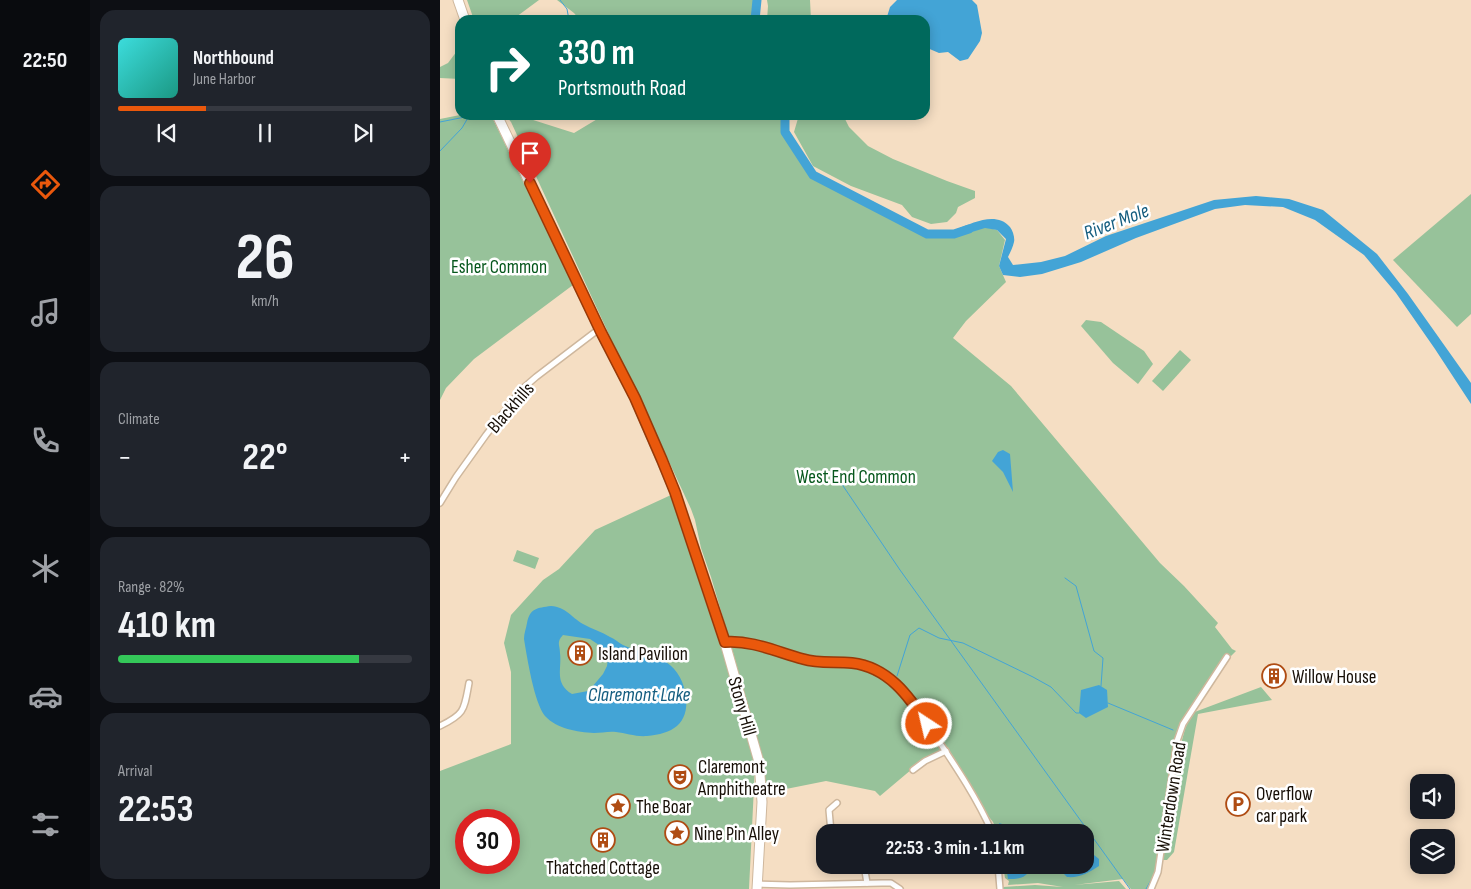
<!DOCTYPE html>
<meta charset="utf-8">
<style>
:root{--surface:#171b24;--page:#20242c;--text:#f1f3f6;--muted:#9ea1a6;--line:#363941;--accent:#ea580c}
body{margin:0;font-family:"Sofia Sans Condensed",sans-serif;background:var(--page);color:var(--text);height:100vh;display:flex;flex-direction:column;font-size:19px;white-space:nowrap}
*{box-sizing:border-box;margin:0}
p{font-size:16px;color:var(--muted)}
.icon{flex:none;width:28px;height:28px;fill:none;stroke:currentColor;stroke-width:2;stroke-linecap:round;stroke-linejoin:round}
.map{position:relative;flex:1;overflow:hidden}
.sheet{display:flex;flex-direction:column;gap:10px;padding:10px;background:#0d0f14;width:350px}
.sheet>*{flex:none}
.hud{position:absolute;left:15px;top:15px;width:475px;height:105px;border-radius:15px;box-shadow:0 2px 12px #0003;background:#00695c;color:#fff;overflow:hidden}
.buttons{position:absolute;left:970px;top:774px;display:grid;gap:10px}
.buttons a{display:grid;place-items:center;width:45px;height:45px;border-radius:10px;background:var(--surface);box-shadow:0 2px 12px #0003;font-size:25px}
.speed{position:absolute;left:15px;top:809px;display:flex;gap:10px;font-size:25px;font-weight:700;text-align:center}
.speed>*{display:grid;place-content:center;width:65px;height:65px;border-radius:50%;background:var(--surface);box-shadow:0 2px 12px #0003;line-height:1}
.speed .limit{border:8px solid #d22;background:#fff;color:#111}
.pin{position:absolute;display:grid;place-items:center;width:42px;height:42px;color:#fff;margin:-51px -21px;border-radius:50% 50% 50% 0;rotate:-45deg;box-shadow:0 0 5px #0007}
.pin .icon{rotate:45deg}
.me{position:absolute;width:55px;margin:-28px;rotate:325deg;stroke-linejoin:round;filter:drop-shadow(0 0 4px #0008)}
.turn{display:flex;align-items:center;gap:18px;height:105px;padding:0 20px;font-size:22px}
.turn .icon{width:65px;height:65px;stroke-width:2.5}
.turn b{display:block;font-size:35px;line-height:42px}
.big{font-size:38px;font-weight:700;line-height:1.1}
.sheet .card{flex:1;display:flex;flex-direction:column;justify-content:center;gap:8px;min-width:0;padding:0 18px;border-radius:15px;background:var(--page)}
.sheet .dial{align-items:center;gap:0}
.dial b{font-size:65px;line-height:1}
.song{display:flex;align-items:center;gap:15px}
.cover{width:60px;height:60px;border-radius:8px;background:linear-gradient(135deg,hsl(180 70% 55%),hsl(170 70% 35%))}
.played{height:5px;border-radius:2px;background:linear-gradient(90deg,var(--accent) 30%,var(--line) 30%)}
.keys{display:flex;justify-content:space-around;direction:ltr}
.heat{display:flex;justify-content:space-between;align-items:center;font-size:28px;direction:ltr}
.charge{height:8px;border-radius:4px;background:linear-gradient(90deg,#34c759 82%,var(--line) 0)}
.trip{position:absolute;left:376px;top:824px;width:278px;height:50px;border-radius:15px;background:var(--surface);box-shadow:0 2px 12px #0003;font-weight:700;line-height:50px;text-align:center}
main{display:flex;flex:1;min-height:0}
.tab-bar{display:flex;flex-direction:column;width:90px;justify-content:space-around;align-items:center;background:#090b0e;color:var(--muted)}
.tab-bar .icon{width:35px;height:35px}
.tab-bar .current{color:var(--accent)}
.tab-bar b{font-size:22px;color:var(--text)}
.map>svg:first-child{display:block}
</style>
<main>
<nav class="tab-bar">
<b>22:50</b>
<svg class="icon current" aria-label="directions" viewBox="0 0 24 24"><path d="M12 3l9 9-9 9-9-9zM9 14v-3h6M13 9l2 2-2 2"/></svg>
<svg class="icon" aria-label="music" viewBox="0 0 24 24"><path d="M9 18V5l10-2v13"/><circle cx="6" cy="18" r="3"/><circle cx="16" cy="16" r="3"/></svg>
<svg class="icon" aria-label="phone" viewBox="0 0 24 24"><path d="M5 4h4l2 5-3 2q2 4 5 5l2-3 5 2v4C11 20 4 13 5 4z"/></svg>
<svg class="icon" aria-label="climate" viewBox="0 0 24 24"><path d="M12 3v18M4 7l16 10M4 17L20 7"/></svg>
<svg class="icon" aria-label="car" viewBox="0 0 24 24"><path d="M5 17H2v-5l4-1 3-4h7l3 4 3 1v5h-3M9 17h6M6 11h13"/><circle cx="7" cy="17" r="2"/><circle cx="17" cy="17" r="2"/></svg>
<svg class="icon" aria-label="filters" viewBox="0 0 24 24"><path d="M4 7h16M4 17h16"/><circle cx="9" cy="7" r="2"/><circle cx="15" cy="17" r="2"/></svg>
</nav>
<section class="sheet">
<div class="card">
<div class="song"><i class="cover"></i><div><b>Northbound</b><p>June Harbor</p></div></div>
<div class="played"></div>
<div class="keys"><svg class="icon" aria-label="previous" viewBox="0 0 24 24"><path d="M18 5L8 12l10 7zM5 5v14"/></svg><svg class="icon" aria-label="pause" viewBox="0 0 24 24"><path d="M8 5v14M16 5v14"/></svg><svg class="icon" aria-label="next" viewBox="0 0 24 24"><path d="M6 5l10 7-10 7zM19 5v14"/></svg></div>
</div>
<div class="card dial"><b>26</b><p>km/h</p></div>
<div class="card"><p>Climate</p>
<div class="heat"><a>−</a><b class="big">22°</b><a>+</a></div>
</div>
<div class="card"><p>Range · 82%</p><b class="big">410 km</b><div class="charge"></div></div>
<div class="card"><p>Arrival</p><b class="big">22:53</b></div>
</section>
<div class="map">
<svg width="1031" height="889" viewBox="0 0 1031 889">
<rect width="100%" height="100%" fill="#f5dec3"/>
<g fill="#97c29a" fill-rule="evenodd">
<polygon points="27,0 99,0 76,17 75,20 34,20"/>
<polygon points="117,0 314,0 314,20 140,20 134,13"/>
<polygon points="327,0 370,0 371,20 327,20 328,6"/>
<polygon points="20,47 20,79 0,78 0,67 8,63"/>
<polygon points="20,115 47,115 52,117 133,285 34,359 6,388 0,400 0,119"/>
<polygon points="65,115 87,115 90,119 134,133 164,115 341,115 341,132 373,178 486,237 519,236 545,227 557,230 565,240 559,266 566,282 526,321 513,338 571,386 720,563 744,586 778,623 775,627 792,649 796,651 791,656 784,658 740,730 718,866 709,889 691,889 683,879 634,885 679,881 686,889 563,889 563,887 595,885 623,887 598,883 568,885 569,881 565,878 563,865 645,865 645,832 557,832 553,822 549,817 507,750 478,764 440,796 435,791 386,781 336,791 326,798 316,737 291,645 271,577 261,548 255,520 251,509 218,438 192,387 166,328 71,122"/>
<polygon points="359,115 403,115 409,127 428,146 453,159 507,181 535,191 535,198 518,207 516,213 507,222 491,224 472,217 462,205 411,186 373,166 354,132"/>
<polygon points="1031,194 1031,314 1017,327 953,260"/>
<polygon points="646,320 661,322 704,351 713,364 698,384 673,363 641,326"/>
<polygon points="740,350 751,360 723,391 712,381"/>
<path d="M 231,495 L 290,675 L 315,766 L 309,889 L 0,889 L 0,771 L 71,744 L 71,672 L 64,643 L 71,615 L 103,580 L 119,569 L 155,530 ZM 26,820 L 69,820 L 69,862 L 26,862 Z"/>
<polygon points="77,550 99,558 95,569 73,561"/>
<polygon points="821,687 832,700 758,714 734,852 727,860 723,860 722,858 739,751 745,729 752,713"/>
</g>
<g fill="#43a4d6" fill-rule="evenodd">
<polygon points="457,0 532,0 537,5 542,33 540,41 528,59 520,61 508,52 499,53 485,47 485,20 446,20 450,7"/>
<path d="M 816,196 L 849,199 L 883,210 L 937,254 L 968,294 L 1031,383 L 1031,404 L 995,349 L 956,293 L 924,255 L 875,220 L 843,207 L 805,205 L 775,209 L 696,238 L 641,262 L 602,274 L 580,277 L 563,275 L 559,266 L 566,239 L 557,230 L 545,228 L 519,236 L 517,229 C 533,223 556,211 570,227 C 573,231 575,238 574,242 C 573,247 570,253 568,257 L 573,265 L 601,262 L 625,256 L 666,236 L 774,200 Z"/>
<polygon points="563,450 570,454 573,492 563,472 552,461 558,452"/>
<path d="M 111,606 C 126,607 131,617 143,624 C 152,629 162,632 170,637 C 175,639 179,643 183,645 C 197,652 213,653 226,662 C 238,670 244,682 246,697 C 249,724 232,734 207,736 C 196,737 186,733 176,732 C 169,731 161,733 154,733 C 137,732 117,729 105,716 C 94,703 87,657 84,639 C 84,633 86,629 87,623 C 90,608 97,608 111,606 ZM 123,635 L 150,639 L 165,649 L 168,659 L 167,666 L 163,674 L 152,687 L 148,691 L 132,694 C 114,683 122,669 120,653 C 120,645 116,642 123,635 Z"/>
<polygon points="659,685 667,690 668,707 646,718 639,713 641,690"/>
<polygon points="559,823 581,830 584,832 562,832"/>
<path d="M 645,854 L 654,855 L 659,859 L 659,866 C 648,873 640,878 627,877 L 624,874 L 623,870 L 626,865 L 645,865 Z"/>
<path d="M 566,865 L 594,865 C 586,877 583,879 568,879 Z"/>
</g>
<g fill="none" stroke-linecap="round" stroke-linejoin="round">
<g stroke="#43a4d6" stroke-width="1">
<polyline points="120,0 127,9 129,20"/>
<polyline points="0,122 35,115"/>
<polyline points="0,151 22,128 29,116"/>
<polyline points="395,474 460,570 690,889"/>
<polyline points="625,578 636,586 654,651 663,658 661,686"/>
<polyline points="457,676 470,635 479,628 499,638 523,643 593,677 611,687 636,713 639,713"/>
<polyline points="668,703 733,730"/>
<polyline points="706,889 711,880"/>
</g>
<g stroke="#43a4d6" stroke-width="9">
<polyline points="315,20 317,0"/>
<polyline points="345,115 345,132 373,175 487,234 514,234 529,229"/>
</g>
<g stroke="#ceb79d" stroke-width="8">
<g id="street">
<polyline points="0,503 16,477 46,435 81,390 96,377 159,329"/>
<path d="M 285,643 C 314,639 339,653 366,660 C 386,665 407,660 426,667 C 436,671 447,676 456,683 C 471,696 481,715 492,731 C 514,764 536,796 552,832"/>
<path d="M 0,726 C 25,714 24,710 29,683"/>
<polyline points="473,770 485,761 506,751"/>
<polyline points="391,832 389,810 397,803"/>
<polyline points="424,865 427,883"/>
<polyline points="558,865 560,889"/>
<polyline points="317,884 350,885 442,883 451,883 460,889"/>
<polyline points="711,889 718,872 737,741 743,724 787,657"/>
</g>
</g>
<g stroke="#ceb79d" stroke-width="11">
<g id="primary">
<polyline points="18,0 25,20"/>
<polyline points="57,115 161,332 195,398 235,492 285,643 319,762 322,802 317,889"/>
</g>
</g>
<use href="#street" stroke="#fff" stroke-width="5"/>
<use href="#primary" stroke="#fff" stroke-width="9"/>
</g>
<g fill="none" stroke-linecap="round" stroke-linejoin="round">
<g stroke="#983908" stroke-width="12">
<path id="route" d="M 90,183 L 161,332 L 195,398 L 222,460 L 235,492 L 285,642 C 312,640 337,652 363,659 C 379,664 396,661 412,663 C 448,667 469,696 487,724"/>
</g>
<use href="#route" stroke="#ea580c" stroke-width="9"/>
</g>
<defs>
<g id="building-ring" transform="scale(1.25)"><circle r="9.5" fill="#fff" stroke="#af4c13" stroke-width="1.5"/><path d="M-4-6H4V6H1V3H-1V6H-4ZM-2.5-4.3h1.7v1.8h-1.7ZM.8-4.3h1.7v1.8H.8ZM-2.5-1h1.7V.8h-1.7ZM.8-1h1.7V.8H.8Z" fill="#af4c13"/></g>
<g id="theatre-ring" transform="scale(1.25)"><circle r="9.5" fill="#fff" stroke="#af4c13" stroke-width="1.5"/><path d="M-5-5.5Q0-4 5-5.5V0Q5 5 0 6Q-5 5-5 0ZM-3.3-2.5H-1v1.5H-3.3ZM1-2.5H3.3v1.5H1ZM-2.8 1Q0 5.5 2.8 1Z" fill="#af4c13"/></g>
<g id="parking-ring" transform="scale(1.25)"><circle r="9.5" fill="#fff" stroke="#af4c13" stroke-width="1.5"/><path d="M-3.5-5.5H1a3.5 3.5 0 0 1 0 7H-1V5.5H-3.5ZM-1-3.4V-.6H.8a1.4 1.4 0 0 0 0-2.8Z" fill="#af4c13"/></g>
<g id="sight-ring" transform="scale(1.25)"><circle r="9.5" fill="#fff" stroke="#af4c13" stroke-width="1.5"/><path d="M0-6L1.8-2.2L6-1.7L2.9 1.2L3.7 5.4L0 3.3L-3.7 5.4L-2.9 1.2L-6-1.7L-1.8-2.2Z" fill="#af4c13"/></g>
</defs>
<g fill-rule="evenodd">
<use href="#building-ring" x="140" y="653"/>
<use href="#building-ring" x="834" y="676"/>
<use href="#theatre-ring" x="240" y="777"/>
<use href="#parking-ring" x="798" y="804"/>
<use href="#sight-ring" x="178" y="806"/>
<use href="#sight-ring" x="237" y="833"/>
<use href="#building-ring" x="163" y="840"/>
</g>
<g text-anchor="middle" stroke-width="5" stroke-linejoin="round" paint-order="stroke">
<g font-size="19" fill="#06571c" stroke="#fff">
<text x="59" y="273">Esher Common</text>
<text x="416" y="483">West End Common</text>
</g>
<g font-size="19" fill="#160e06" stroke="#fff">
<text transform="translate(70 407) rotate(-49)" y="7">Blackhills</text>
<text transform="translate(303 706) rotate(74)" y="7">Stony Hill</text>
<text transform="translate(730 797) rotate(-81)" y="7">Winterdown Road</text>
</g>
<g font-size="19" fill="#160e06" stroke="#fff" text-anchor="start">
<text x="158" y="660">Island Pavilion</text>
<text x="852" y="683">Willow House</text>
<text x="258" y="773">Claremont<tspan x="258" dy="22">Amphitheatre</tspan></text>
<text x="816" y="800">Overflow<tspan x="816" dy="22">car park</tspan></text>
<text x="196" y="813">The Boar</text>
<text x="254" y="840">Nine Pin Alley</text>
<text x="163" y="874" text-anchor="middle">Thatched Cottage</text>
</g>
<g font-size="20" font-style="italic" fill="#135c7f" stroke="#fff">
<text transform="translate(676 221) rotate(-21)" y="7">River Mole</text>
<text x="199" y="701">Claremont Lake</text>
</g>
</g>
</svg>
<div class="buttons">
<a><svg class="icon" aria-label="sound" viewBox="0 0 24 24"><path d="M4 9h4l5-4v14l-5-4H4zM17 9q2 3 0 6"/></svg></a>
<a><svg class="icon" aria-label="layers" viewBox="0 0 24 24"><path d="M12 4l9 5-9 5-9-5zM3 14l9 5 9-5"/></svg></a>
</div>
<div class="speed"><div class="limit">30</div></div>
<div class="pin" style="left:90px;top:183px;background:#d93025"><svg class="icon" aria-label="arrive" viewBox="0 0 24 24"><path d="M6 21V4h12l-3 4 3 4H6"/></svg></div>
<svg class="me" style="left:487px;top:724px" viewBox="-20 -20 40 40"><circle r="17" fill="#ea580c" stroke="#fff" stroke-width="3"/><path d="M0-11L8 9 0 5-8 9z" fill="#fff"/></svg>
<div class="trip">22:53 · 3 min · 1.1 km</div>
<div class="hud">
<div class="turn"><svg class="icon" aria-label="right" viewBox="0 0 24 24"><path d="M7 20v-9h11M14 6l5 5-5 5"/></svg><div><b>330 m</b>Portsmouth Road</div></div>
</div>
</div>
</main>
